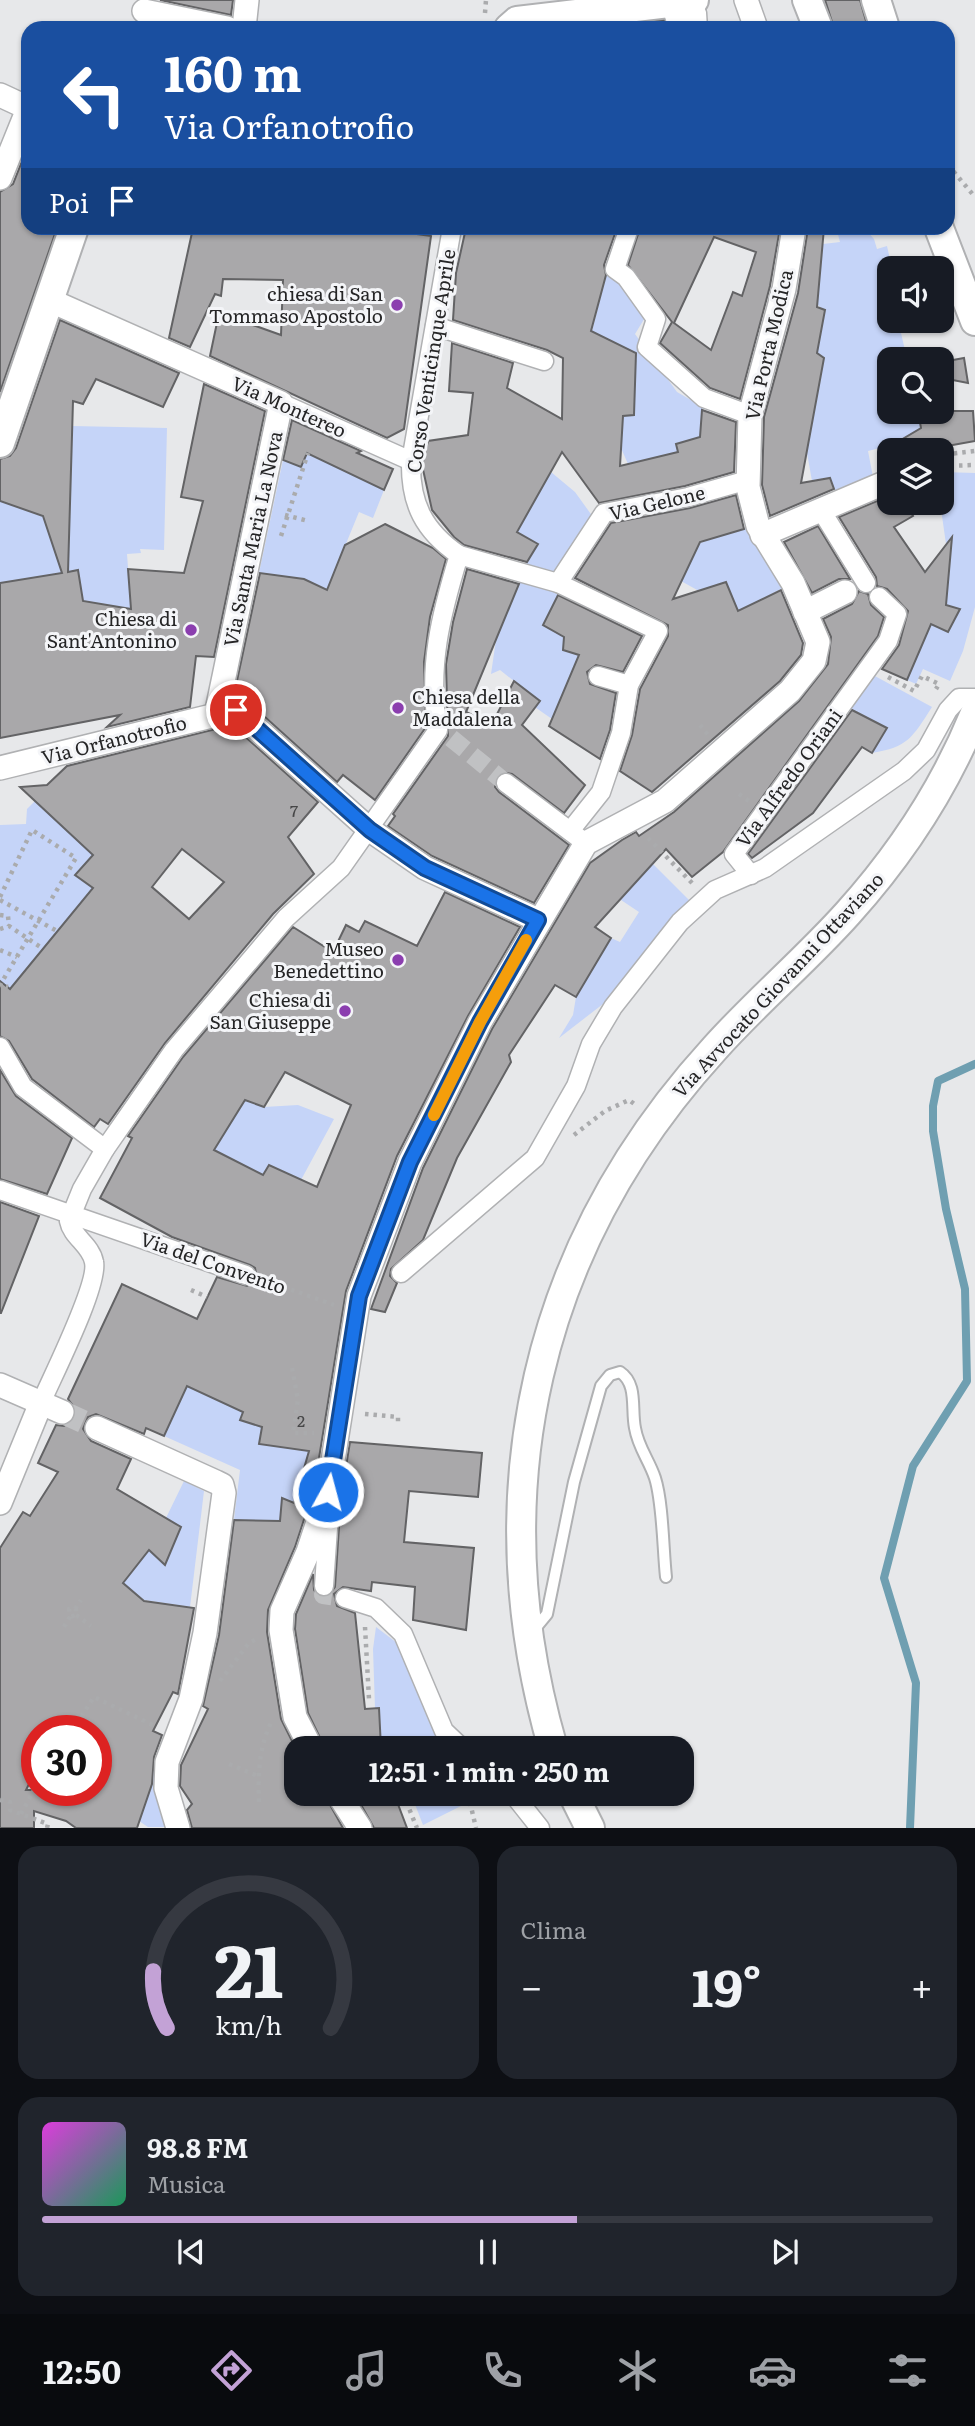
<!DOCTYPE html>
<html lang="it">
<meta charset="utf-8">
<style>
:root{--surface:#171b24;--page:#20242c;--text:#f1f3f6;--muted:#9ea1a6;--line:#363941;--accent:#c3a2d6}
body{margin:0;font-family:Literata,serif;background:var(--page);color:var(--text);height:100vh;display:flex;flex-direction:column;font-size:26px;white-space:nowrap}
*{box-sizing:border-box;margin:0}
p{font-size:23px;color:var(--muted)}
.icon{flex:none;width:38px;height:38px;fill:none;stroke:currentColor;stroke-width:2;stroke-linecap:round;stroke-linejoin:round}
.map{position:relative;height:1828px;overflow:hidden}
.drawer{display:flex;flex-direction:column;gap:18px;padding:18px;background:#0d0f14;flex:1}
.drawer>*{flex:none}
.guide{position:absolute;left:21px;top:21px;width:934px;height:214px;border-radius:21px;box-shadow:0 2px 5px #0004;background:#1a4fa0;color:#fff;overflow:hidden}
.buttons{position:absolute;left:877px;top:256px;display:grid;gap:14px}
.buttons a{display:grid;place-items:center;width:77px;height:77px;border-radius:14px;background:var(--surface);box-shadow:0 2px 5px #0004;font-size:35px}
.speed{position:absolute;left:21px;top:1715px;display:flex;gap:14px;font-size:35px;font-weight:700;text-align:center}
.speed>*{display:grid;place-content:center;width:91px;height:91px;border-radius:50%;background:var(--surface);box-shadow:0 2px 5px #0004;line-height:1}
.speed .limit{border:10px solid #d22;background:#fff;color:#111}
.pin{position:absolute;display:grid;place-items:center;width:60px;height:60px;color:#fff;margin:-30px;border:4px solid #fff;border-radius:50%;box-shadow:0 2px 7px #0007}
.me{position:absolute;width:77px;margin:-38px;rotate:7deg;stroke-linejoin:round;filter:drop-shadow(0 0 5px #0008)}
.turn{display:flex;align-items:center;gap:24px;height:147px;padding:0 28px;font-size:32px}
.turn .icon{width:91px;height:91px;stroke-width:2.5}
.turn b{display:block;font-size:49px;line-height:60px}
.then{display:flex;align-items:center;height:66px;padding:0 28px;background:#0003;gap:14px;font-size:26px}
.big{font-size:52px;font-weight:700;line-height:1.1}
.drawer .tile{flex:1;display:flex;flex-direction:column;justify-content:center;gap:10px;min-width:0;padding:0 24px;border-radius:21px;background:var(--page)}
.drawer .dial{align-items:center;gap:0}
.dial svg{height:182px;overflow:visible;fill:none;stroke:var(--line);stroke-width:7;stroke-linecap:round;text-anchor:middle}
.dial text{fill:var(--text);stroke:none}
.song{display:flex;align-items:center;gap:21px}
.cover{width:84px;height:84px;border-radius:10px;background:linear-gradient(135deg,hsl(300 70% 55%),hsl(150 70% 35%))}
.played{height:7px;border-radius:4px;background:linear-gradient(90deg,var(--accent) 60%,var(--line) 60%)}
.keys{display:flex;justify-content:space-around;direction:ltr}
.heat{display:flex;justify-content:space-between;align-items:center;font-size:38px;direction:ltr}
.drawer .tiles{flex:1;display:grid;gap:18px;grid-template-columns:1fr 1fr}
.tile:last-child{grid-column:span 2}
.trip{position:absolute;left:284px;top:1736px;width:410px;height:70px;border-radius:21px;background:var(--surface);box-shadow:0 2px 5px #0004;font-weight:700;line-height:70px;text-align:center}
.tab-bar{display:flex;height:112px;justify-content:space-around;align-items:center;background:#090b0e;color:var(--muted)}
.tab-bar .icon{width:49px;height:49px}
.tab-bar .selected{color:var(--accent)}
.tab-bar b{font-size:32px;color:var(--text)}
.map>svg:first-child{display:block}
</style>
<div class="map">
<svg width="975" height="1828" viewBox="0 0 975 1828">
<rect width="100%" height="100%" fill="#e7e8ea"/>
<g fill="#c5d4f8">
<path d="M 865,229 L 874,239 L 877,249 L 887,246 L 892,268 L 889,268 L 889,320 L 898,320 L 907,359 L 889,359 L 889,411 L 918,411 L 922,432 C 903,436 887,447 868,451 L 874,482 L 837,496 L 830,478 L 812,481 L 807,453 L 821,376 L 798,349 L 817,352 L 825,311 L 811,299 L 823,244 L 840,242 L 837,231 Z"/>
<polygon points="608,268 622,279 646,316 635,334 677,392 703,407 700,437 676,444 678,452 628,464 621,448 623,416 634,415 592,331"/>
<polygon points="72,426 167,428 164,550 140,549 141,553 127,554 131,609 122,607 94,664 78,570 0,583 0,501 26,510 35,487"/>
<polygon points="308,453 384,490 373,518 359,512 327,590 304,579 296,600 278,593 282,576 259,573 283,460 300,467"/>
<polygon points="551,472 575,492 593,517 553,577 523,569 538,544 493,519 522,523"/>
<polygon points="942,472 975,473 975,607 963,651 950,681 923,669 916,684 907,680 931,624 948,632 959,609 946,605 949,565 940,502"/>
<polygon points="747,528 757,539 783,588 740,610 745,623 724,611 735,602 726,582 699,591 681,581 694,543"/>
<polygon points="521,580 561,590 543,625 564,637 563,650 579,655 580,664 593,667 552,719 529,703 533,696 500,670 491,674 497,633"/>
<path d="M 873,675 L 932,707 C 912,738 908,747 872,753 L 887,728 L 850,708 Z"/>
<polygon points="35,801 103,844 76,875 112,902 80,904 32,961 51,977 0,998 0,825 26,824 27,809"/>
<polygon points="652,863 689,900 612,997 559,1038 573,1015 576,997 611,938 620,942 639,912 618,898"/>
<polygon points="245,1100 264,1107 298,1105 334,1119 301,1180 269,1165 263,1175 207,1161"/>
<polygon points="149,1368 225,1404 248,1396 240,1420 262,1427 259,1444 287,1448 308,1437 308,1456 294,1503 282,1498 280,1521 234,1520 240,1470 164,1436 177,1406"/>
<polygon points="184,1481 204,1491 190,1607 144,1600 123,1583 149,1550 165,1565 181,1527 166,1518"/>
<polygon points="376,1627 405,1649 442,1748 381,1748 379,1708 375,1708 373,1649"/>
<polygon points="152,1766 173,1827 148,1827 139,1821"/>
<polygon points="411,1794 459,1794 463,1805 423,1825"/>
</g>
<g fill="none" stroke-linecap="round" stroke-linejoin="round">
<polyline stroke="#6f9fb1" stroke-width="8" points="910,1828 916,1683 884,1578 913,1466 967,1381 965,1289 946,1209 933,1131 933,1106 938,1081 975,1064"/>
</g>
<g fill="#a9a8aa" stroke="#636365" stroke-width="2" fill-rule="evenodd">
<polygon points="160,0 233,0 231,15"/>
<polygon points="825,0 860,0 868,28 834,28"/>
<polygon points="664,20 674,28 599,28"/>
<polygon points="28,146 28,228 57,228 0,392 0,192 13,184"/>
<polygon points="193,228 373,228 431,236 404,429 387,438 210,356 219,313 281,335 283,280 223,279 221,296 215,294 190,347 169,338"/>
<polygon points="466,228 617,228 604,265 606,275 591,331 636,353 634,415 623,416 620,466 678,452 676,444 700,437 702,410 736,422 734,472 685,486 599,503 562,452 517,532 538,544 527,562 464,545 454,537 432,510 422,465 428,441 468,435 473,393 449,391 452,343 513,363 507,388 562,419 563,358 547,350 453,320 456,273"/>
<path d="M 640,228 L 780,228 L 770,286 L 740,399 L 710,388 L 660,343 L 672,322 L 628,265 ZM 714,237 L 756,252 L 742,296 L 733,292 L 711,350 L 674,323 Z"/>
<polygon points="808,228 824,228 817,307 825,310 817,353 824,358 801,483 830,478 834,489 770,516 762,485 764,417 798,293"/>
<polygon points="60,320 179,373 163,407 96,379 83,404 73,401 68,572 78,570 83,601 131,609 128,569 184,573 203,501 181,497 204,384 265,411 214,657 196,656 190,707 107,727 120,715 0,738 0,583 62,573 43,516 0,501 0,459 10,456 16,448"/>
<polygon points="964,358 968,383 942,378 942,362"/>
<polygon points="918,411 973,411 975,441 925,450 884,450 921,428"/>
<polygon points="292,420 361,451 357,453 393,469 384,490 307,453 301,467 283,460"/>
<polygon points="736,495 744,529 700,542 673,599 726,582 738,611 781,590 803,643 801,655 780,681 652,792 620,771 632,735 640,689 668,636 668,625 575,578 611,523 690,508"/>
<polygon points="889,496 889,502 905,502 913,516 894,527 925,572 952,537 946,605 960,609 948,632 931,624 907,680 882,669 899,645 908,611 887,589 877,586 876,577 839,517"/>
<polygon points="385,524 433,548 446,559 430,617 424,662 426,727 375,800 343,775 337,782 235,690 260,573 304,579 327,590 345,545"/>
<polygon points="818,526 850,579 839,579 812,593 784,542"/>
<polygon points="467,569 519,584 466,712 492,724 514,681 540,701 522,725 585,785 564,813 512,774 502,772 497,777 495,787 499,792 569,845 534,903 432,856 388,826 395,816 393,814 448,736 446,664 453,622"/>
<polygon points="859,591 868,594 871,605 884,617 878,636 723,852 692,877 666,849 595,927 611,938 576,997 555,985 509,1055 511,1062 457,1158 423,1240 391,1269 390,1276 397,1283 385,1312 371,1309 423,1168 492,1029 590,863 622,840 636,832 639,836 674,812 799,701 828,664 831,637 823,619 852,604"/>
<polygon points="558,595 642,636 623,672 596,665 587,672 590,684 616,693 610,730 600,759 549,726 579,655 563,650 564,637 543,625"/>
<polygon points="852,710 887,728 872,753 862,747 813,813 752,858 748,854"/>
<path d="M 232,725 L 318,802 L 288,837 L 314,874 L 273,914 L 165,1043 L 108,1124 L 100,1119 L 94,1127 L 32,1079 L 9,1041 L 0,1036 L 0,981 L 10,989 L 93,888 L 75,875 L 93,855 L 20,787 L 47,785 L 67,766 ZM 182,849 L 224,882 L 189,919 L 152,887 Z"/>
<path d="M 445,892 L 520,927 L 468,1016 L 397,1156 L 346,1291 L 314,1489 L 295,1547 L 268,1610 L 267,1632 L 281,1719 L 296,1749 L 296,1794 L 324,1794 L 343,1828 L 192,1828 L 187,1810 L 192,1804 L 180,1786 L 181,1765 L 208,1709 L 203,1706 L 219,1635 L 234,1520 L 280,1521 L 282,1498 L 294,1503 L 309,1451 L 259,1444 L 262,1427 L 240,1420 L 243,1412 L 187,1386 L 164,1436 L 146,1428 L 144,1434 L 96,1414 L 88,1417 L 83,1429 L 91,1441 L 131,1459 L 117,1489 L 181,1527 L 165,1565 L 149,1550 L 123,1583 L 144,1601 L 194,1608 L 178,1694 L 173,1692 L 153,1731 L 162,1735 L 154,1757 L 152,1784 L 137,1828 L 76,1828 L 66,1821 L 34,1811 L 34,1828 L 0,1828 L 0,1548 L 23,1512 L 30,1516 L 58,1472 L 38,1463 L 56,1425 L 64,1426 L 74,1418 L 76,1410 L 68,1399 L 122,1284 L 197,1319 L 217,1277 L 247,1286 L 257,1278 L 255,1268 L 250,1265 L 172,1237 L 100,1198 L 132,1138 L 128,1136 L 183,1057 L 293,927 L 333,952 L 346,925 L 359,932 L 365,921 L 417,946 ZM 285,1072 L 351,1105 L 317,1187 L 269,1165 L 263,1175 L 214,1150 L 245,1100 L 264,1107 ZM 37,1731 L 96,1731 L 96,1790 L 26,1790 L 37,1768 Z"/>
<polygon points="0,1070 16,1096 72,1138 47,1194 0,1179"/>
<polygon points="0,1202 39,1216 1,1313 0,1313"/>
<polygon points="350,1442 482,1453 478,1497 409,1491 404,1542 474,1548 466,1630 413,1620 415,1587 372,1582 371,1591 343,1587 334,1594 337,1606 355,1613 365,1709 379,1708 381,1748 325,1748 308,1713 295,1629 296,1614 313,1574 314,1590 318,1596 328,1596 335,1587 341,1497"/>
<polygon points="355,1794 384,1794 386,1803 396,1799 407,1828 374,1828"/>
</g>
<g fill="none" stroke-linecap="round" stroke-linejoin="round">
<g stroke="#c0c1c3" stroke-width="18" stroke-dasharray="18 9" stroke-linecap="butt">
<polyline points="451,738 506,783"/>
<polyline points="324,1586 323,1595 345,1598"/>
</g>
<polyline stroke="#c0c1c3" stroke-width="23" stroke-dasharray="23 11" stroke-linecap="butt" points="62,1412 97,1428"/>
<g stroke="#b0b1b3" stroke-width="14">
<path id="service" d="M 533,1631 L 547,1614 L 574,1482 L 601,1386 L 610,1375 L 620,1372 C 638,1384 631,1409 635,1428 C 638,1447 649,1460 655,1478 C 663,1503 663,1550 666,1577"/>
</g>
<g stroke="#b0b1b3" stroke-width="21">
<g id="pedestrian">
<polyline points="674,16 697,13 698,28"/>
<polyline points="629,228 615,269 626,277 656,319 647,347 704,398 750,415"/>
<polyline points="435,326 544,361"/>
<polyline points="281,403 411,461"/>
<polyline points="821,510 866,583"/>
<polyline points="459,555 558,583 658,631 629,685 621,733 601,792 570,831"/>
<polyline points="558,583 604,513 688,497 748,480"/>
<polyline points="598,676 629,685"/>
<polyline points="506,783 579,838"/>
<polyline points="751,875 734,854 888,641 897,614 879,597"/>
<polyline points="0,1047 23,1087 105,1149"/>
<polyline points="0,1190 246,1275"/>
<polyline points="401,1273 535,1158 576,1086 591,1044 613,1007 680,922 715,890 765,868 904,771 926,750 948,710 959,698 975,698"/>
<path d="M 41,1403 C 52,1377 99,1285 94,1262 C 91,1245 72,1237 69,1221 L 82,1189 L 105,1149 L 174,1050 L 286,918 L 341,868 L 438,730 C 427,668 441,614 459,555 C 424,531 410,504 411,461 L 452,228"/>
<polyline points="324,1586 330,1499"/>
<polyline points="345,1598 376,1608 403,1634 444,1731 462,1748"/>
<polyline points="513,1794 540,1828"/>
</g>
</g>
<g stroke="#b0b1b3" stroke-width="26">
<g id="minor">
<polyline points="746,0 756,28"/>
<polyline points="144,11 227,28"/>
<polyline points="244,28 247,0"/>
<polyline points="0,95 28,108"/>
<polyline points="0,178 28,109"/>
<polyline points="49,300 281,403 216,715"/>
<polyline points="762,535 889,481"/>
<polyline points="805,612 845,592"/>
<polyline points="0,768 236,710 370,830 425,868 538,920"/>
<polyline points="0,1385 62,1412"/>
<polyline points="97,1428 216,1482 222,1485 224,1493 205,1633 191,1699 167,1762 166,1788 178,1828"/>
<polyline points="0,1503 41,1403"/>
<polyline points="311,1748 295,1717 281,1630 282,1611 308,1552 328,1492 359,1296 410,1162 480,1022 586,843 665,801 790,691 814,661 818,642 793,583 758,526 748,487 750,415 784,289 794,228"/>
<polyline points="338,1794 360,1828"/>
</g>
</g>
<g stroke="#b0b1b3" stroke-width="32">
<g id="tertiary">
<polyline points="807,0 818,28"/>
<polyline points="876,0 885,28"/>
<polyline points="509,28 517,21 694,0"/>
<polyline points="939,228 975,321"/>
<polyline points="0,443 74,228"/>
<path d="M 553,1748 C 479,1492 535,1245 715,1048 C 757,1001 806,960 848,913 C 902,853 945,787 975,713"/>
<polyline points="573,1794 590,1828"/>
</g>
</g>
<g stroke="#aaabad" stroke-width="4.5" stroke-dasharray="3.5 5" stroke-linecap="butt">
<polyline points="485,13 486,0"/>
<polyline points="948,130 948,156"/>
<polyline points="948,165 975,197"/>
<polyline points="942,466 975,465"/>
<polyline points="947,466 949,454 975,451"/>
<polyline points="285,515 308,521"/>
<polyline points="281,536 308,453"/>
<polyline points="888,677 914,691 922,676 939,684 936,689"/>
<polyline points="700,725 708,735"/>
<polyline points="739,794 749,801"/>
<polyline points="648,838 693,884"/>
<polyline points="0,897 32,830 76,858 0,985 8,987"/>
<polyline points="0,900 57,931"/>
<polyline points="0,915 8,916 9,926"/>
<polyline points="0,929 9,926 42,948"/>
<polyline points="0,950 17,957"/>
<polyline points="574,1135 605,1111 629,1100 637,1106"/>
<polyline points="267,1281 334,1305"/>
<polyline points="191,1290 207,1297"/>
<polyline points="292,1368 298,1400 293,1433 314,1433"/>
<polyline points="365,1414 398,1417 398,1424"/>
<polyline points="75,1609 81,1600"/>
<polyline points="76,1615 91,1626"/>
<polyline points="64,1627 70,1617 69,1609 76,1609 76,1615 70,1617"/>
<polyline points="365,1627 369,1699"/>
<polyline points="220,1681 249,1643 258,1638"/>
<polyline points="72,1731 94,1697 155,1726"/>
<polyline points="229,1764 258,1776"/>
<polyline points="403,1794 417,1828"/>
<polyline points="468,1794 476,1828"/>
<polyline points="0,1800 10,1802 10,1810 48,1824 47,1828"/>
<path d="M 259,1802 C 258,1774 259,1745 272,1721"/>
<polyline points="21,1814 37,1784"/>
</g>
<use href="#service" stroke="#fff" stroke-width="10"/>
<use href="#pedestrian" stroke="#fff" stroke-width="18"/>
<use href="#minor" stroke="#fff" stroke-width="23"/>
<use href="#tertiary" stroke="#fff" stroke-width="28"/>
</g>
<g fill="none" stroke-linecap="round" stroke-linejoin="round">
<g stroke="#114b97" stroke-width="18">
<polyline id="route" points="236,710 370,830 425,868 538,920 480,1022 410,1162 359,1296 328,1492"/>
</g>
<use href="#route" stroke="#1a73e8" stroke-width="12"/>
<polyline stroke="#f59e0b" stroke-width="12" points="434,1115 480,1022 526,940"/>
</g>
<g fill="#8b3eaf" stroke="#f4f5f8" stroke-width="2.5">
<circle cx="397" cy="305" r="7"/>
<circle cx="191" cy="630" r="7"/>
<circle cx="398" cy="708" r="7"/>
<circle cx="398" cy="960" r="7"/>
<circle cx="345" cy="1011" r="7"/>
</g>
<g text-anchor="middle" stroke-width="6" stroke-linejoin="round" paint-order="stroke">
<g font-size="16" fill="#464647">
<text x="294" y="817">7</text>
<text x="301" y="1427">2</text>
</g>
<g font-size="19" fill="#252526" stroke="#f4f5f8" text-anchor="end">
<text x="383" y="301">chiesa di San<tspan x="383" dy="22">Tommaso Apostolo</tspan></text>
<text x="177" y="626">Chiesa di<tspan x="177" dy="22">Sant'Antonino</tspan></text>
<text x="412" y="704" text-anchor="start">Chiesa della<tspan x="412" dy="22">Maddalena</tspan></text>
<text x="384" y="956">Museo<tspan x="384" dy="22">Benedettino</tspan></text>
<text x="331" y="1007">Chiesa di<tspan x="331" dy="22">San Giuseppe</tspan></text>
</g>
<g font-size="19" fill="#252526" stroke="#f4f5f8">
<text transform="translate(769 345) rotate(-77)" y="7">Via Porta Modica</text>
<text transform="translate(431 361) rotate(-81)" y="7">Corso Venticinque Aprile</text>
<text transform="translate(289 407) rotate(24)" y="7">Via Montereo</text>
<text transform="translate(657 503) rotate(-13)" y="7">Via Gelone</text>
<text transform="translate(253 539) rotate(-78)" y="7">Via Santa Maria La Nova</text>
<text transform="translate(114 740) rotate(-14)" y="7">Via Orfanotrofio</text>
<text transform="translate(789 778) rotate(-54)" y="7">Via Alfredo Oriani</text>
<text transform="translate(778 985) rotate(-47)" y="7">Via Avvocato Giovanni Ottaviano</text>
<text transform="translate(213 1263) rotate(19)" y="7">Via del Convento</text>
</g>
</g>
</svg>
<div class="buttons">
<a><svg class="icon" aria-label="sound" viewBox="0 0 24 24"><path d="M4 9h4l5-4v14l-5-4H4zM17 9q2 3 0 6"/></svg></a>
<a><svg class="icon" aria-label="search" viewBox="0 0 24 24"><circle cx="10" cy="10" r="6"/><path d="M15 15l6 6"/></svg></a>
<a><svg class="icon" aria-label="layers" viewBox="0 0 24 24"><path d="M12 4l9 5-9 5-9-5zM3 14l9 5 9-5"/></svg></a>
</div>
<div class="speed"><div class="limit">30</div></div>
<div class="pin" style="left:236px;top:710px;background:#d93025"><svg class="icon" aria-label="arrive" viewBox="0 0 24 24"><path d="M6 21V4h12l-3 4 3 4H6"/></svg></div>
<svg class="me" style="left:328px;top:1492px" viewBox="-20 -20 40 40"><circle r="17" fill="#1a73e8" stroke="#fff" stroke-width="3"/><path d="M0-11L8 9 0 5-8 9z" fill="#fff"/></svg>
<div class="trip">12:51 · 1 min · 250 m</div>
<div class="guide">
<div class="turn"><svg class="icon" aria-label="left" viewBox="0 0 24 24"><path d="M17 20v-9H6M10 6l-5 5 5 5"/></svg><div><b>160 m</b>Via Orfanotrofio</div></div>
<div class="then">Poi<svg class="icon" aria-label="arrive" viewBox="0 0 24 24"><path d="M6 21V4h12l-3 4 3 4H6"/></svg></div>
</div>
</div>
<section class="drawer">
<div class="tiles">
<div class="tile dial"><svg viewBox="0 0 100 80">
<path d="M14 69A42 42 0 1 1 86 69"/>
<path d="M14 69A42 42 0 0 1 8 44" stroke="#c3a2d6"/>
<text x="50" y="56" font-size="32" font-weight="700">21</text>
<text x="50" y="72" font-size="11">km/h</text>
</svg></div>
<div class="tile"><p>Clima</p>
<div class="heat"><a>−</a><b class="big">19°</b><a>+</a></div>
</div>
<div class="tile">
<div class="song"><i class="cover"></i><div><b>98.8 FM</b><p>Musica</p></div></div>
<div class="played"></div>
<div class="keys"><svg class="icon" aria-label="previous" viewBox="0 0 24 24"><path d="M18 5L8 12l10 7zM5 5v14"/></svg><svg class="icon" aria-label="pause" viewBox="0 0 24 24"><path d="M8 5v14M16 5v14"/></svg><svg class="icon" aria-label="next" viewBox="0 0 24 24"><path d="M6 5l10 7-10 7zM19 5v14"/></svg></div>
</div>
</div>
</section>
<nav class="tab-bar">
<b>12:50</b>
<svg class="icon selected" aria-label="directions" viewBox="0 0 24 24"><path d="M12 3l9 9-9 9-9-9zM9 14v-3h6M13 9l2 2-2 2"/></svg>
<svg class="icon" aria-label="music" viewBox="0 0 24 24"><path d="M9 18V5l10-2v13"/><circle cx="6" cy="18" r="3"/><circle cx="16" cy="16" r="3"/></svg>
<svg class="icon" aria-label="phone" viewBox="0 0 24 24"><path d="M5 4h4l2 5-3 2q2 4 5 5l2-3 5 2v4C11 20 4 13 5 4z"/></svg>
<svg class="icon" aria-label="climate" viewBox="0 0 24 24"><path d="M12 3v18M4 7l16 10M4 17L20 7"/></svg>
<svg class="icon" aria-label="car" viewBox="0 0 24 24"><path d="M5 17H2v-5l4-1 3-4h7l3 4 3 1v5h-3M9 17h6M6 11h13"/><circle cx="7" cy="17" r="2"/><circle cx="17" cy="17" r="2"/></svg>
<svg class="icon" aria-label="filters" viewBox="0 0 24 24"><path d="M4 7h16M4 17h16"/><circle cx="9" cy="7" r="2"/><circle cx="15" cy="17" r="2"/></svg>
</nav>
